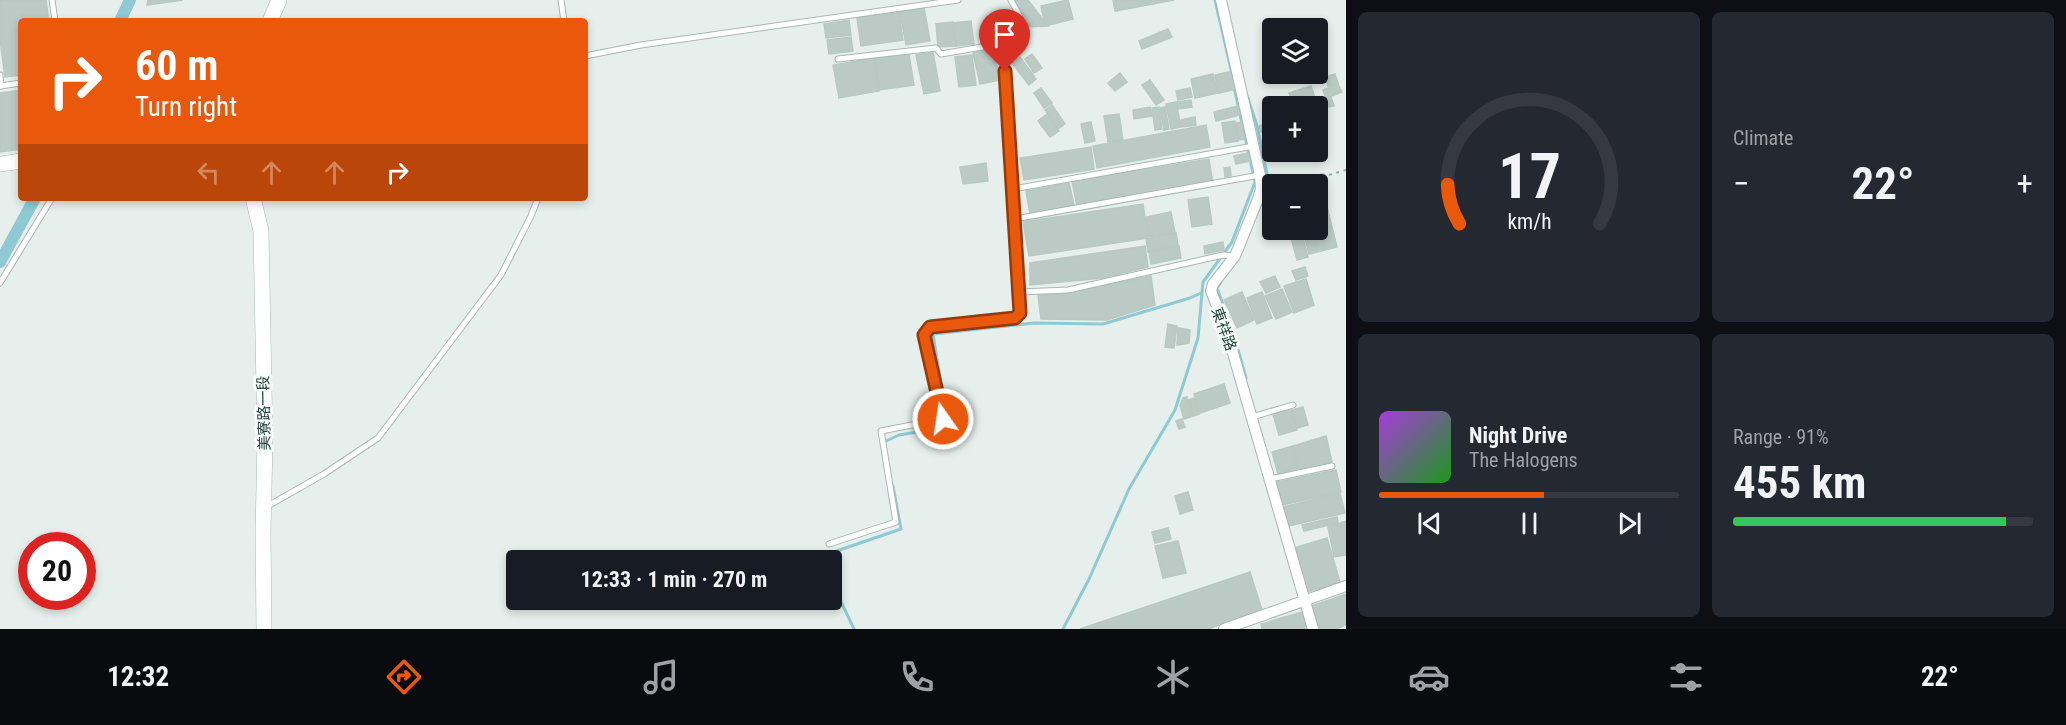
<!DOCTYPE html>
<meta charset="utf-8">
<style>
:root{--surface:#171b24;--page:#242831;--text:#f1f3f6;--muted:#9ea1a6;--line:#363941;--accent:#ea580c}
body{margin:0;font-family:"Roboto Condensed","Noto Sans TC",sans-serif;background:var(--page);color:var(--text);height:100vh;display:flex;flex-direction:column;font-size:22px;white-space:nowrap}
*{box-sizing:border-box;margin:0}
p{font-size:20px;color:var(--muted)}
.icon{flex:none;width:33px;height:33px;fill:none;stroke:currentColor;stroke-width:2;stroke-linecap:round;stroke-linejoin:round}
.map{position:relative;flex:1;overflow:hidden}
.side{display:flex;flex-direction:column;gap:12px;padding:12px;background:#0d0f14;width:720px}
.side>*{flex:none}
.banner{position:absolute;left:18px;top:18px;width:570px;height:183px;border-radius:6px;box-shadow:0 3px 9px #0003;background:#ea580c;color:#fff;overflow:hidden}
.controls{position:absolute;left:1262px;top:18px;display:grid;gap:12px}
.controls a{display:grid;place-items:center;width:66px;height:66px;border-radius:6px;background:var(--surface);box-shadow:0 3px 9px #0003;font-size:30px}
.speed{position:absolute;left:18px;top:532px;display:flex;gap:12px;font-size:30px;font-weight:700;text-align:center}
.speed>*{display:grid;place-content:center;width:78px;height:78px;border-radius:50%;background:var(--surface);box-shadow:0 3px 9px #0003;line-height:1}
.speed .limit{border:9px solid #d22;background:#fff;color:#111}
.pin{position:absolute;display:grid;place-items:center;width:51px;height:51px;color:#fff;margin:-62px -26px;border-radius:50% 50% 50% 0;rotate:-45deg;box-shadow:0 0 6px #0007}
.pin .icon{rotate:45deg}
.me{position:absolute;width:66px;margin:-33px;rotate:347deg;stroke-linejoin:round;filter:drop-shadow(0 0 4px #0008)}
.turn{display:flex;align-items:center;gap:21px;height:126px;padding:0 18px;font-size:27px}
.turn .icon{width:78px;height:78px;stroke-width:2.5}
.turn b{display:block;font-size:42px;line-height:51px}
.lanes{display:flex;align-items:center;height:57px;padding:0 18px;background:#0003;justify-content:center;gap:30px;direction:ltr}
.lanes .off{opacity:.35}
.big{font-size:45px;font-weight:700;line-height:1.1}
.side .card{flex:1;display:flex;flex-direction:column;justify-content:center;gap:9px;min-width:0;padding:0 21px;border-radius:9px;background:var(--page)}
.side .dial{align-items:center;gap:0}
.dial svg{height:156px;overflow:visible;fill:none;stroke:var(--line);stroke-width:7;stroke-linecap:round;text-anchor:middle}
.dial text{fill:var(--text);stroke:none}
.song{display:flex;align-items:center;gap:18px}
.cover{width:72px;height:72px;border-radius:9px;background:linear-gradient(135deg,hsl(280 70% 55%),hsl(120 70% 35%))}
.played{height:6px;border-radius:3px;background:linear-gradient(90deg,var(--accent) 55%,var(--line) 55%)}
.keys{display:flex;justify-content:space-around;direction:ltr}
.heat{display:flex;justify-content:space-between;align-items:center;font-size:33px;direction:ltr}
.charge{height:9px;border-radius:4px;background:linear-gradient(90deg,#34c759 91%,var(--line) 0)}
.side .tiles{flex:1;display:grid;gap:12px;grid-template-columns:repeat(2,1fr)}
.trip{position:absolute;left:506px;top:550px;width:336px;height:60px;border-radius:6px;background:var(--surface);box-shadow:0 3px 9px #0003;font-weight:700;line-height:60px;text-align:center}
.dock{display:flex;height:96px;justify-content:space-around;align-items:center;background:#090b0e;color:var(--muted)}
.dock .icon{width:42px;height:42px}
.dock .active{color:var(--accent)}
.dock b{font-size:27px;color:var(--text)}
main{display:flex;flex:1;min-height:0}
.map>svg:first-child{display:block}
</style>
<main>
<div class="map">
<svg width="1346" height="629" viewBox="0 0 1346 629">
<rect width="100%" height="100%" fill="#e6efeb"/>
<g fill="none" stroke-linecap="round" stroke-linejoin="round">
<g stroke="#8ec9d4" stroke-width="3">
<polyline points="1215,0 1232,74"/>
<polyline points="1248,98 1257,126 1269,183 1262,202"/>
<polyline points="1221,282 1217,288 1233,332 1246,378"/>
<polyline points="884,444 884,442 899,435 948,427 933,334 1034,323 1103,324 1190,298 1201,293"/>
<polyline points="821,561 819,557 901,529 893,486"/>
<polyline points="831,581 854,629"/>
<polyline points="1063,629 1089,579 1129,489 1175,410 1198,338 1203,282 1232,242 1255,182 1234,87"/>
</g>
<g stroke="#8ec9d4" stroke-width="12">
<polyline points="120,21 130,0"/>
<polyline points="0,262 35,198"/>
</g>
</g>
<g fill="#bbcac4" stroke="#b8c9c2" stroke-width="1.5">
<polygon points="0,0 46,0 49,21 21,21 21,75 5,77 0,40"/>
<polygon points="148,0 183,0 147,5"/>
<polygon points="1015,0 1028,0 1048,26 1024,27 1012,1"/>
<polygon points="1068,0 1073,19 1045,26 1041,6"/>
<polygon points="1113,0 1174,0 1115,11"/>
<polygon points="924,8 930,41 906,45 900,12"/>
<polygon points="899,12 903,40 861,46 857,18"/>
<polygon points="849,20 851,35 826,38 824,24"/>
<polygon points="971,21 974,44 956,46 953,23"/>
<polygon points="953,22 956,46 938,47 936,24"/>
<polygon points="1168,29 1172,37 1142,49 1139,41"/>
<polygon points="851,37 853,51 829,54 827,40"/>
<polygon points="993,49 1000,80 980,84 973,53"/>
<polygon points="933,52 940,91 924,94 916,55"/>
<polygon points="909,54 914,85 879,90 875,59"/>
<polygon points="1032,54 1042,68 1034,73 1025,59"/>
<polygon points="972,55 976,85 959,87 955,57"/>
<polygon points="1020,57 1036,79 1029,85 1012,63"/>
<polygon points="874,58 879,91 839,98 833,65"/>
<polygon points="1233,71 1237,89 1219,93 1215,75"/>
<polygon points="1120,73 1127,82 1115,91 1108,83"/>
<polygon points="1213,74 1218,93 1195,98 1191,79"/>
<polygon points="1335,74 1338,83 1328,86 1325,77"/>
<polygon points="1150,80 1164,100 1156,105 1142,85"/>
<polygon points="1338,84 1342,92 1332,96 1329,87"/>
<polygon points="1311,86 1319,109 1317,110 1317,106 1284,106 1282,102 1291,99 1289,93"/>
<polygon points="1041,88 1052,103 1044,108 1034,93"/>
<polygon points="1190,88 1192,97 1178,100 1176,91"/>
<polygon points="1328,88 1334,106 1329,107 1323,90"/>
<polygon points="21,90 21,149 0,152 0,93"/>
<polygon points="1191,100 1192,107 1178,109 1177,102"/>
<polygon points="1176,102 1181,127 1171,129 1166,104"/>
<polygon points="1052,105 1065,124 1058,129 1045,110"/>
<polygon points="1238,106 1240,115 1216,121 1214,112"/>
<polygon points="1150,107 1152,116 1134,119 1133,110"/>
<polygon points="1159,107 1162,129 1155,130 1152,108"/>
<polygon points="1165,107 1169,129 1164,130 1160,108"/>
<polygon points="1047,114 1059,131 1050,137 1038,121"/>
<polygon points="1119,114 1123,140 1108,142 1104,116"/>
<polygon points="1195,117 1196,125 1182,127 1181,120"/>
<polygon points="1235,121 1238,141 1225,143 1222,123"/>
<polygon points="1091,122 1095,141 1085,143 1081,124"/>
<polygon points="1242,122 1245,139 1239,140 1236,123"/>
<polygon points="1272,122 1272,128 1261,132 1259,126"/>
<polygon points="1206,125 1210,147 1097,168 1093,146"/>
<polygon points="1091,147 1094,169 1024,180 1020,158"/>
<polygon points="1248,153 1250,161 1236,164 1234,156"/>
<polygon points="1209,159 1213,184 1077,206 1072,181"/>
<polygon points="986,163 988,181 963,184 960,167"/>
<polygon points="1230,167 1231,176 1225,177 1224,168"/>
<polygon points="1069,183 1074,205 1030,214 1026,191"/>
<polygon points="1208,197 1212,224 1192,227 1188,200"/>
<polygon points="1326,202 1328,210 1318,213 1317,205"/>
<polygon points="1143,204 1148,238 1029,256 1023,222"/>
<polygon points="1328,211 1337,247 1309,254 1303,230 1317,230 1317,214"/>
<polygon points="1171,212 1175,233 1149,237 1146,217"/>
<polygon points="1289,230 1301,230 1308,257 1297,260"/>
<polygon points="1176,233 1178,245 1148,252 1146,239"/>
<polygon points="1223,242 1224,250 1205,254 1204,246"/>
<polygon points="1145,246 1148,267 1103,278 1030,285 1030,263"/>
<polygon points="1179,246 1181,258 1151,264 1149,252"/>
<polygon points="1305,267 1308,276 1296,280 1292,271"/>
<polygon points="1151,276 1155,305 1107,320 1041,319 1038,295 1064,294"/>
<polygon points="1275,276 1280,287 1266,293 1260,282"/>
<polygon points="1306,279 1314,305 1294,313 1284,286"/>
<polygon points="1282,289 1292,312 1276,319 1265,296"/>
<polygon points="1242,292 1254,320 1237,328 1224,300"/>
<polygon points="1262,292 1272,318 1257,324 1247,298"/>
<polygon points="1168,324 1177,326 1174,348 1165,347"/>
<polygon points="1178,328 1190,330 1189,343 1177,345"/>
<polygon points="1224,384 1230,403 1200,413 1194,394"/>
<polygon points="1187,397 1193,416 1184,419 1180,405 1183,398"/>
<polygon points="1194,398 1199,414 1194,416 1189,400"/>
<polygon points="1303,407 1308,425 1297,428 1292,410"/>
<polygon points="1291,410 1297,430 1279,435 1273,414"/>
<polygon points="1182,419 1185,427 1179,429 1176,421"/>
<polygon points="1326,436 1332,462 1297,469 1293,446"/>
<polygon points="1293,446 1297,469 1278,474 1272,452"/>
<polygon points="1336,470 1341,492 1282,505 1277,482"/>
<polygon points="1188,492 1193,510 1180,514 1175,496"/>
<polygon points="1340,493 1345,513 1288,526 1283,507"/>
<polygon points="1337,517 1338,523 1304,531 1302,525"/>
<polygon points="1346,521 1346,555 1334,557 1328,527"/>
<polygon points="1168,528 1171,539 1155,543 1152,532"/>
<polygon points="1327,538 1340,582 1307,592 1294,548"/>
<polygon points="1178,541 1186,573 1163,578 1155,546"/>
<polygon points="1250,572 1262,610 1208,629 1080,629"/>
<polygon points="1346,594 1346,625 1336,629 1320,629 1312,606"/>
<polygon points="1306,611 1311,629 1262,629 1261,624"/>
</g>
<g fill="none" stroke-linecap="round" stroke-linejoin="round">
<g stroke="#a8b8b2" stroke-width="7">
<g id="lane">
<polyline points="52,0 55,21"/>
<polyline points="561,0 564,21"/>
<polyline points="585,56 641,45 958,0"/>
<polyline points="838,59 936,48 941,54 988,46 1004,49"/>
<polyline points="0,75 1,86"/>
<polyline points="0,86 21,83"/>
<polyline points="1295,184 1323,177"/>
<polyline points="1013,189 1254,146"/>
<polyline points="1261,189 1272,190"/>
<polyline points="1015,219 1260,175"/>
<polyline points="0,283 52,198"/>
<polyline points="1020,292 1068,290 1223,255 1235,256"/>
<polyline points="1252,417 1293,405"/>
<polyline points="1270,479 1332,466"/>
<polyline points="266,507 324,474 378,438 501,275 531,216 538,198"/>
<polyline points="829,544 896,522 881,431 943,419 924,335 930,327 1015,318 1020,313 1004,49 1022,33 1020,17 1011,0"/>
</g>
</g>
<g stroke="#a8b8b2" stroke-width="12">
<g id="street">
<polyline points="1221,0 1260,175 1261,189 1258,199 1235,256 1213,284 1211,291 1226,329 1313,629"/>
<polyline points="1224,629 1346,586"/>
</g>
</g>
<g stroke="#a4bbb3" stroke-width="16">
<g id="secondary">
<polyline points="270,21 279,0"/>
<polyline points="0,164 21,161"/>
<polyline points="253,198 261,231 265,441 263,533 264,629"/>
</g>
</g>
<polyline stroke="#86b3a5" stroke-width="2" stroke-dasharray="3 4.5" stroke-linecap="butt" points="1329,175 1346,170"/>
<use href="#lane" stroke="#fff" stroke-width="5"/>
<use href="#street" stroke="#fff" stroke-width="10"/>
<use href="#secondary" stroke="#fff" stroke-width="15"/>
</g>
<g fill="none" stroke-linecap="round" stroke-linejoin="round">
<g stroke="#983908" stroke-width="15">
<polyline id="route" points="943,419 924,335 930,327 1015,318 1020,313 1005,71"/>
</g>
<use href="#route" stroke="#ea580c" stroke-width="10"/>
</g>
<g text-anchor="middle" stroke-width="6" stroke-linejoin="round" paint-order="stroke">
<g font-size="15" fill="#24423a" stroke="#f7fbf9">
<text transform="translate(1224 329) rotate(70)" y="5">東祥路</text>
<text transform="translate(264 413) rotate(-91)" y="5">美寮路一段</text>
</g>
</g>
</svg>
<div class="controls">
<a><svg class="icon" aria-label="layers" viewBox="0 0 24 24"><path d="M12 4l9 5-9 5-9-5zM3 14l9 5 9-5"/></svg></a>
<a>+</a>
<a>−</a>
</div>
<div class="speed"><div class="limit">20</div></div>
<div class="pin" style="left:1005px;top:71px;background:#d93025"><svg class="icon" aria-label="arrive" viewBox="0 0 24 24"><path d="M6 21V4h12l-3 4 3 4H6"/></svg></div>
<svg class="me" style="left:943px;top:419px" viewBox="-20 -20 40 40"><circle r="17" fill="#ea580c" stroke="#fff" stroke-width="3"/><path d="M0-11L8 9 0 5-8 9z" fill="#fff"/></svg>
<div class="trip">12:33 · 1 min · 270 m</div>
<div class="banner">
<div class="turn"><svg class="icon" aria-label="right" viewBox="0 0 24 24"><path d="M7 20v-9h11M14 6l5 5-5 5"/></svg><div><b>60 m</b>Turn right</div></div>
<div class="lanes"><svg class="icon off" aria-label="left" viewBox="0 0 24 24"><path d="M17 20v-9H6M10 6l-5 5 5 5"/></svg><svg class="icon off" aria-label="ahead" viewBox="0 0 24 24"><path d="M12 20V5M6 11l6-6 6 6"/></svg><svg class="icon off" aria-label="ahead" viewBox="0 0 24 24"><path d="M12 20V5M6 11l6-6 6 6"/></svg><svg class="icon" aria-label="right" viewBox="0 0 24 24"><path d="M7 20v-9h11M14 6l5 5-5 5"/></svg></div>
</div>
</div>
<section class="side">
<div class="tiles">
<div class="card dial"><svg viewBox="0 0 100 80">
<path d="M14 69A42 42 0 1 1 86 69"/>
<path d="M14 69A42 42 0 0 1 8 49" stroke="#ea580c"/>
<text x="50" y="56" font-size="32" font-weight="700">17</text>
<text x="50" y="72" font-size="11">km/h</text>
</svg></div>
<div class="card"><p>Climate</p>
<div class="heat"><a>−</a><b class="big">22°</b><a>+</a></div>
</div>
<div class="card">
<div class="song"><i class="cover"></i><div><b>Night Drive</b><p>The Halogens</p></div></div>
<div class="played"></div>
<div class="keys"><svg class="icon" aria-label="previous" viewBox="0 0 24 24"><path d="M18 5L8 12l10 7zM5 5v14"/></svg><svg class="icon" aria-label="pause" viewBox="0 0 24 24"><path d="M8 5v14M16 5v14"/></svg><svg class="icon" aria-label="next" viewBox="0 0 24 24"><path d="M6 5l10 7-10 7zM19 5v14"/></svg></div>
</div>
<div class="card"><p>Range · 91%</p><b class="big">455 km</b><div class="charge"></div></div>
</div>
</section>
</main>
<nav class="dock">
<b>12:32</b>
<svg class="icon active" aria-label="directions" viewBox="0 0 24 24"><path d="M12 3l9 9-9 9-9-9zM9 14v-3h6M13 9l2 2-2 2"/></svg>
<svg class="icon" aria-label="music" viewBox="0 0 24 24"><path d="M9 18V5l10-2v13"/><circle cx="6" cy="18" r="3"/><circle cx="16" cy="16" r="3"/></svg>
<svg class="icon" aria-label="phone" viewBox="0 0 24 24"><path d="M5 4h4l2 5-3 2q2 4 5 5l2-3 5 2v4C11 20 4 13 5 4z"/></svg>
<svg class="icon" aria-label="climate" viewBox="0 0 24 24"><path d="M12 3v18M4 7l16 10M4 17L20 7"/></svg>
<svg class="icon" aria-label="car" viewBox="0 0 24 24"><path d="M5 17H2v-5l4-1 3-4h7l3 4 3 1v5h-3M9 17h6M6 11h13"/><circle cx="7" cy="17" r="2"/><circle cx="17" cy="17" r="2"/></svg>
<svg class="icon" aria-label="filters" viewBox="0 0 24 24"><path d="M4 7h16M4 17h16"/><circle cx="9" cy="7" r="2"/><circle cx="15" cy="17" r="2"/></svg>
<b>22°</b>
</nav>
